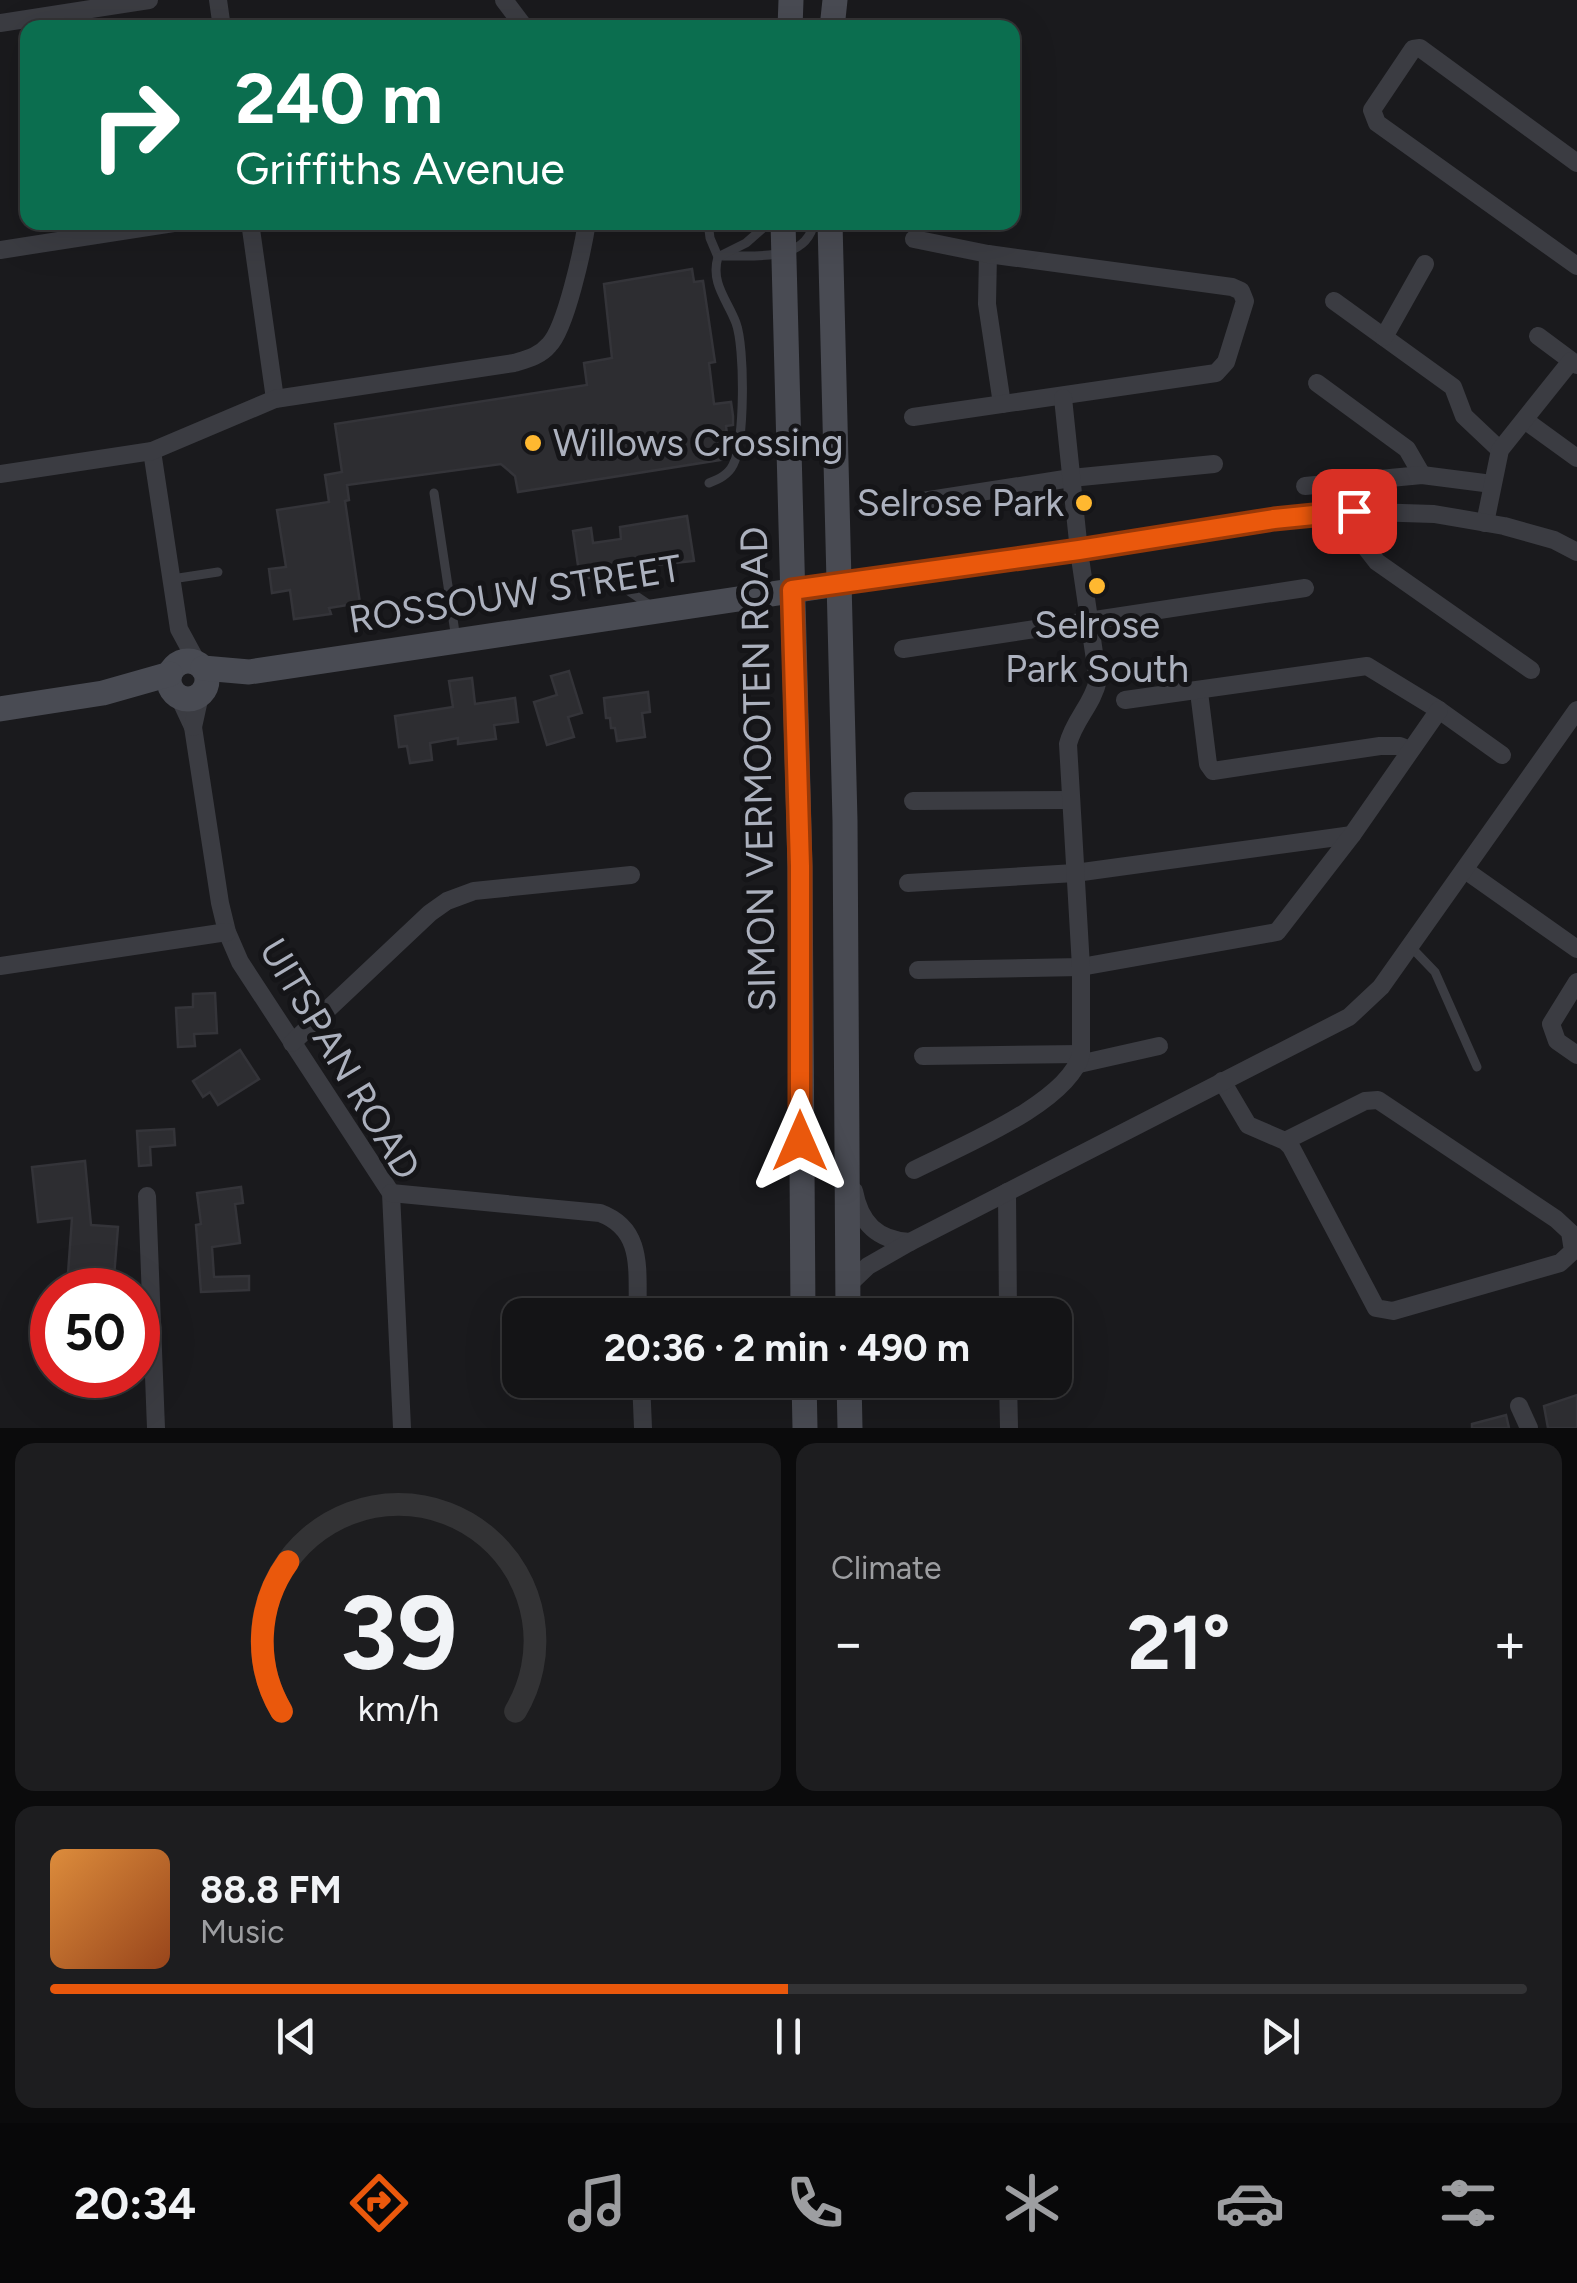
<!DOCTYPE html>
<meta charset="utf-8">
<style>
:root{--surface:#141416;--page:#1d1d1f;--text:#f1f3f6;--muted:#9d9ea1;--line:#333335;--accent:#ea580c}
body{margin:0;font-family:Figtree,sans-serif;background:var(--page);color:var(--text);height:100vh;display:flex;flex-direction:column;font-size:38px;white-space:nowrap}
*{box-sizing:border-box;margin:0}
p{font-size:32px;color:var(--muted)}
.icon{flex:none;width:55px;height:55px;fill:none;stroke:currentColor;stroke-width:2;stroke-linecap:round;stroke-linejoin:round}
.map{position:relative;height:1428px;overflow:hidden}
.drawer{display:flex;flex-direction:column;gap:15px;padding:15px;background:#0b0b0c;flex:1}
.drawer>*{flex:none}
.top-card{position:absolute;left:20px;top:20px;width:1000px;height:210px;border-radius:20px;box-shadow:0 10px 40px #0002,0 0 0 2px var(--line);background:#0b6e4f;color:#fff;overflow:hidden}
.speed{position:absolute;left:30px;top:1268px;display:flex;gap:20px;font-size:50px;font-weight:700;text-align:center}
.speed>*{display:grid;place-content:center;width:130px;height:130px;border-radius:50%;background:var(--surface);box-shadow:0 10px 40px #0002,0 0 0 2px var(--line);line-height:1}
.speed .limit{border:15px solid #d22;background:#fff;color:#111}
.pin{position:absolute;display:grid;place-items:center;width:85px;height:85px;color:#fff;margin:-42px;border-radius:20px;box-shadow:0 5px 15px #0006}
.me{position:absolute;width:110px;margin:-55px;rotate:0deg;stroke-linejoin:round;filter:drop-shadow(0 0 8px #0008)}
.turn{display:flex;align-items:center;gap:35px;height:210px;padding:0 50px;font-size:45px}
.turn .icon{width:130px;height:130px;stroke-width:2.5}
.turn b{display:block;font-size:70px;line-height:85px}
.big{font-size:75px;font-weight:700;line-height:1.1}
.drawer .widget{flex:1;display:flex;flex-direction:column;justify-content:center;gap:15px;min-width:0;padding:0 35px;border-radius:20px;background:var(--page)}
.drawer .dial{align-items:center;gap:0}
.dial svg{height:260px;overflow:visible;fill:none;stroke:var(--line);stroke-width:7;stroke-linecap:round;text-anchor:middle}
.dial text{fill:var(--text);stroke:none}
.song{display:flex;align-items:center;gap:30px}
.cover{width:120px;height:120px;border-radius:15px;background:linear-gradient(135deg,hsl(30 70% 55%),hsl(20 70% 35%))}
.played{height:10px;border-radius:5px;background:linear-gradient(90deg,var(--accent) 50%,var(--line) 50%)}
.keys{display:flex;justify-content:space-around;direction:ltr}
.heat{display:flex;justify-content:space-between;align-items:center;font-size:55px;direction:ltr}
.drawer .tiles{flex:1;display:grid;gap:15px;grid-template-columns:1fr 1fr}
.widget:last-child{grid-column:span 2}
.trip{position:absolute;left:502px;top:1298px;width:570px;height:100px;border-radius:20px;background:var(--surface);box-shadow:0 10px 40px #0002,0 0 0 2px var(--line);font-weight:700;line-height:100px;text-align:center}
.tab-bar{display:flex;height:160px;justify-content:space-around;align-items:center;background:#080809;color:var(--muted)}
.tab-bar .icon{width:70px;height:70px}
.tab-bar .active{color:var(--accent)}
.tab-bar b{font-size:45px;color:var(--text)}
.map>svg:first-child{display:block}
</style>
<div class="map">
<svg width="1577" height="1428" viewBox="0 0 1577 1428">
<rect width="100%" height="100%" fill="#1a1a1d"/>
<g fill="#2d2d31" stroke="#343439" stroke-width="2.5">
<polygon points="692,269 694,282 703,281 715,362 709,363 714,404 731,402 733,416 733,425 726,426 729,452 726,459 518,492 515,476 501,464 347,485 349,500 345,501 360,603 329,608 331,614 294,619 290,590 272,593 269,569 286,567 277,510 329,502 325,475 342,472 335,424 587,385 584,363 612,358 604,284"/>
<polygon points="687,516 694,561 625,568 625,562 596,566 598,577 580,579 573,531 591,528 593,543 621,539 620,527"/>
<polygon points="569,671 582,713 568,717 574,737 547,745 534,702 557,695 551,676"/>
<polygon points="472,678 475,704 515,698 518,722 494,725 496,739 458,744 458,738 430,743 432,760 410,763 407,746 399,747 395,716 453,707 449,681"/>
<polygon points="648,692 650,712 642,713 645,737 617,741 615,728 611,728 610,718 606,718 604,698"/>
<polygon points="215,993 217,1033 194,1034 195,1046 178,1047 176,1008 193,1007 193,994"/>
<polygon points="240,1050 259,1079 218,1105 210,1092 203,1097 193,1081"/>
<polygon points="174,1129 175,1145 150,1147 151,1165 139,1166 137,1131"/>
<polygon points="85,1161 91,1225 118,1227 114,1277 68,1274 72,1218 38,1222 32,1167"/>
<polygon points="241,1187 243,1203 235,1204 240,1243 212,1247 214,1277 249,1276 249,1290 201,1292 196,1225 201,1224 197,1193"/>
<polygon points="1577,1395 1577,1428 1548,1428 1544,1406"/>
<polygon points="1506,1415 1509,1428 1472,1428 1472,1424"/>
</g>
<g fill="none" stroke-linecap="round" stroke-linejoin="round">
<g stroke="#3b3c42" stroke-width="9">
<polyline points="708,222 710,238 718,257"/>
<path d="M 723,256 C 754,255 807,263 814,222"/>
<path d="M 709,483 C 719,479 728,475 733,465 C 745,443 745,347 736,323 C 728,301 710,283 718,257 L 746,243 L 770,222"/>
<polyline points="434,493 456,639"/>
<polyline points="608,577 651,606"/>
<polyline points="172,579 218,572"/>
<polyline points="1410,946 1435,972 1477,1067"/>
</g>
<g stroke="#3b3c42" stroke-width="18">
<polyline points="218,0 222,28"/>
<polyline points="504,0 525,28"/>
<polyline points="0,23 149,0"/>
<polyline points="1577,163 1420,48 1413,49 1372,110 1377,123 1577,266"/>
<polyline points="250,222 275,399"/>
<polyline points="0,250 180,222"/>
<polyline points="988,254 987,304 1002,404"/>
<polyline points="1334,301 1453,387 1464,416 1500,450"/>
<polyline points="1538,336 1577,365"/>
<polyline points="1384,337 1425,264"/>
<polyline points="1317,383 1407,449 1422,475"/>
<polyline points="913,417 1216,373 1226,362 1245,301 1241,291 1232,287 988,254 914,239"/>
<polyline points="1526,421 1577,458"/>
<polyline points="152,451 179,629 198,664"/>
<path d="M 0,474 L 152,451 L 275,399 L 514,363 C 527,359 540,356 549,345 C 566,328 583,248 587,222"/>
<polyline points="1305,486 1422,475 1492,484"/>
<polyline points="910,503 1071,478 1214,464"/>
<polyline points="1355,511 1363,544 1377,562 1531,670"/>
<polyline points="1485,523 1500,450 1571,361"/>
<polyline points="838,584 1339,511 1434,514 1504,526 1554,540 1577,552"/>
<polyline points="903,649 1305,588"/>
<polyline points="1199,692 1208,764 1213,771 1380,746 1400,746 1410,750"/>
<polyline points="179,697 193,727 220,903 227,932 240,962 391,1193 402,1428"/>
<polyline points="1125,700 1367,666 1439,710 1502,755"/>
<polyline points="193,727 200,695"/>
<polyline points="913,801 1071,800"/>
<polyline points="1465,870 1577,949"/>
<polyline points="908,883 1075,873 1352,835"/>
<polyline points="0,966 227,932"/>
<polyline points="918,970 1081,967 1277,932 1352,835 1439,710"/>
<polyline points="1577,982 1551,1024 1557,1041 1577,1055"/>
<polyline points="292,1043 430,913 447,901 474,891 631,875"/>
<polyline points="923,1056 1081,1054"/>
<polyline points="1079,1064 1159,1046"/>
<polyline points="1222,1081 1248,1125 1285,1141 1291,1147 1376,1308 1393,1311 1560,1263 1573,1251 1570,1232 1556,1219 1378,1100 1365,1101 1285,1141"/>
<path d="M 914,1170 C 959,1147 1069,1103 1081,1054 L 1081,967 L 1068,744 C 1074,720 1093,704 1098,680 L 1079,551 L 1063,398"/>
<path d="M 854,1191 C 860,1223 877,1240 910,1242"/>
<polyline points="1007,1192 1008,1315"/>
<path d="M 391,1193 L 600,1213 C 646,1230 636,1274 638,1315"/>
<polyline points="147,1196 156,1428"/>
<polyline points="848,1285 868,1266 910,1242 1349,1017 1381,987 1577,710"/>
<polyline points="641,1380 643,1428"/>
<polyline points="1008,1380 1009,1428"/>
<polyline points="1519,1406 1529,1428"/>
</g>
<g stroke="#494b53" stroke-width="25">
<polyline points="790,28 791,0"/>
<polyline points="832,28 835,0"/>
<polyline points="783,222 800,867 803,1315"/>
<polyline points="830,222 845,821 848,1315"/>
<circle cx="188" cy="680" r="19"/>
<polyline points="203,668 249,672 838,584"/>
<polyline points="0,709 103,693 170,674"/>
<polyline points="804,1380 805,1428"/>
<polyline points="849,1380 850,1428"/>
</g>
</g>
<g fill="none" stroke-linecap="round" stroke-linejoin="round">
<g stroke="#983908" stroke-width="25">
<polyline id="route" points="800,1141 800,866 792,590 1079,550 1274,519 1354,511"/>
</g>
<use href="#route" stroke="#ea580c" stroke-width="18"/>
</g>
<g fill="#ffb830" stroke="#151518" stroke-width="4">
<circle cx="533" cy="443" r="10"/>
<circle cx="1084" cy="503" r="10"/>
<circle cx="1097" cy="586" r="10"/>
</g>
<g text-anchor="middle" stroke-width="10" stroke-linejoin="round" paint-order="stroke">
<g font-size="38" fill="#acb1be" stroke="#151518" text-anchor="start">
<text x="553" y="456">Willows Crossing</text>
<text x="1064" y="516" text-anchor="end">Selrose Park</text>
<text x="1097" y="638" text-anchor="middle">Selrose<tspan x="1097" dy="44">Park South</tspan></text>
</g>
<g font-size="38" fill="#acb1be" stroke="#151518">
<text transform="translate(515 594) rotate(-9)" y="13">ROSSOUW STREET</text>
<text transform="translate(758 769) rotate(-91)" y="13">SIMON VERMOOTEN ROAD</text>
<text transform="translate(340 1059) rotate(59)" y="13">UITSPAN ROAD</text>
</g>
</g>
</svg>
<div class="speed"><div class="limit">50</div></div>
<div class="pin" style="left:1354px;top:511px;background:#d93025"><svg class="icon" aria-label="arrive" viewBox="0 0 24 24"><path d="M6 21V4h12l-3 4 3 4H6"/></svg></div>
<svg class="me" style="left:800px;top:1141px" viewBox="-20 -20 40 40"><path d="M0-17L14 15 0 8-14 15z" fill="#ea580c" stroke="#fff" stroke-width="4"/></svg>
<div class="trip">20:36 · 2 min · 490 m</div>
<div class="top-card">
<div class="turn"><svg class="icon" aria-label="right" viewBox="0 0 24 24"><path d="M7 20v-9h11M14 6l5 5-5 5"/></svg><div><b>240 m</b>Griffiths Avenue</div></div>
</div>
</div>
<section class="drawer">
<div class="tiles">
<div class="widget dial"><svg viewBox="0 0 100 80">
<path d="M14 69A42 42 0 1 1 86 69"/>
<path d="M14 69A42 42 0 0 1 16 23" stroke="#ea580c"/>
<text x="50" y="56" font-size="32" font-weight="700">39</text>
<text x="50" y="72" font-size="11">km/h</text>
</svg></div>
<div class="widget"><p>Climate</p>
<div class="heat"><a>−</a><b class="big">21°</b><a>+</a></div>
</div>
<div class="widget">
<div class="song"><i class="cover"></i><div><b>88.8 FM</b><p>Music</p></div></div>
<div class="played"></div>
<div class="keys"><svg class="icon" aria-label="previous" viewBox="0 0 24 24"><path d="M18 5L8 12l10 7zM5 5v14"/></svg><svg class="icon" aria-label="pause" viewBox="0 0 24 24"><path d="M8 5v14M16 5v14"/></svg><svg class="icon" aria-label="next" viewBox="0 0 24 24"><path d="M6 5l10 7-10 7zM19 5v14"/></svg></div>
</div>
</div>
</section>
<nav class="tab-bar">
<b>20:34</b>
<svg class="icon active" aria-label="directions" viewBox="0 0 24 24"><path d="M12 3l9 9-9 9-9-9zM9 14v-3h6M13 9l2 2-2 2"/></svg>
<svg class="icon" aria-label="music" viewBox="0 0 24 24"><path d="M9 18V5l10-2v13"/><circle cx="6" cy="18" r="3"/><circle cx="16" cy="16" r="3"/></svg>
<svg class="icon" aria-label="phone" viewBox="0 0 24 24"><path d="M5 4h4l2 5-3 2q2 4 5 5l2-3 5 2v4C11 20 4 13 5 4z"/></svg>
<svg class="icon" aria-label="climate" viewBox="0 0 24 24"><path d="M12 3v18M4 7l16 10M4 17L20 7"/></svg>
<svg class="icon" aria-label="car" viewBox="0 0 24 24"><path d="M5 17H2v-5l4-1 3-4h7l3 4 3 1v5h-3M9 17h6M6 11h13"/><circle cx="7" cy="17" r="2"/><circle cx="17" cy="17" r="2"/></svg>
<svg class="icon" aria-label="filters" viewBox="0 0 24 24"><path d="M4 7h16M4 17h16"/><circle cx="9" cy="7" r="2"/><circle cx="15" cy="17" r="2"/></svg>
</nav>
